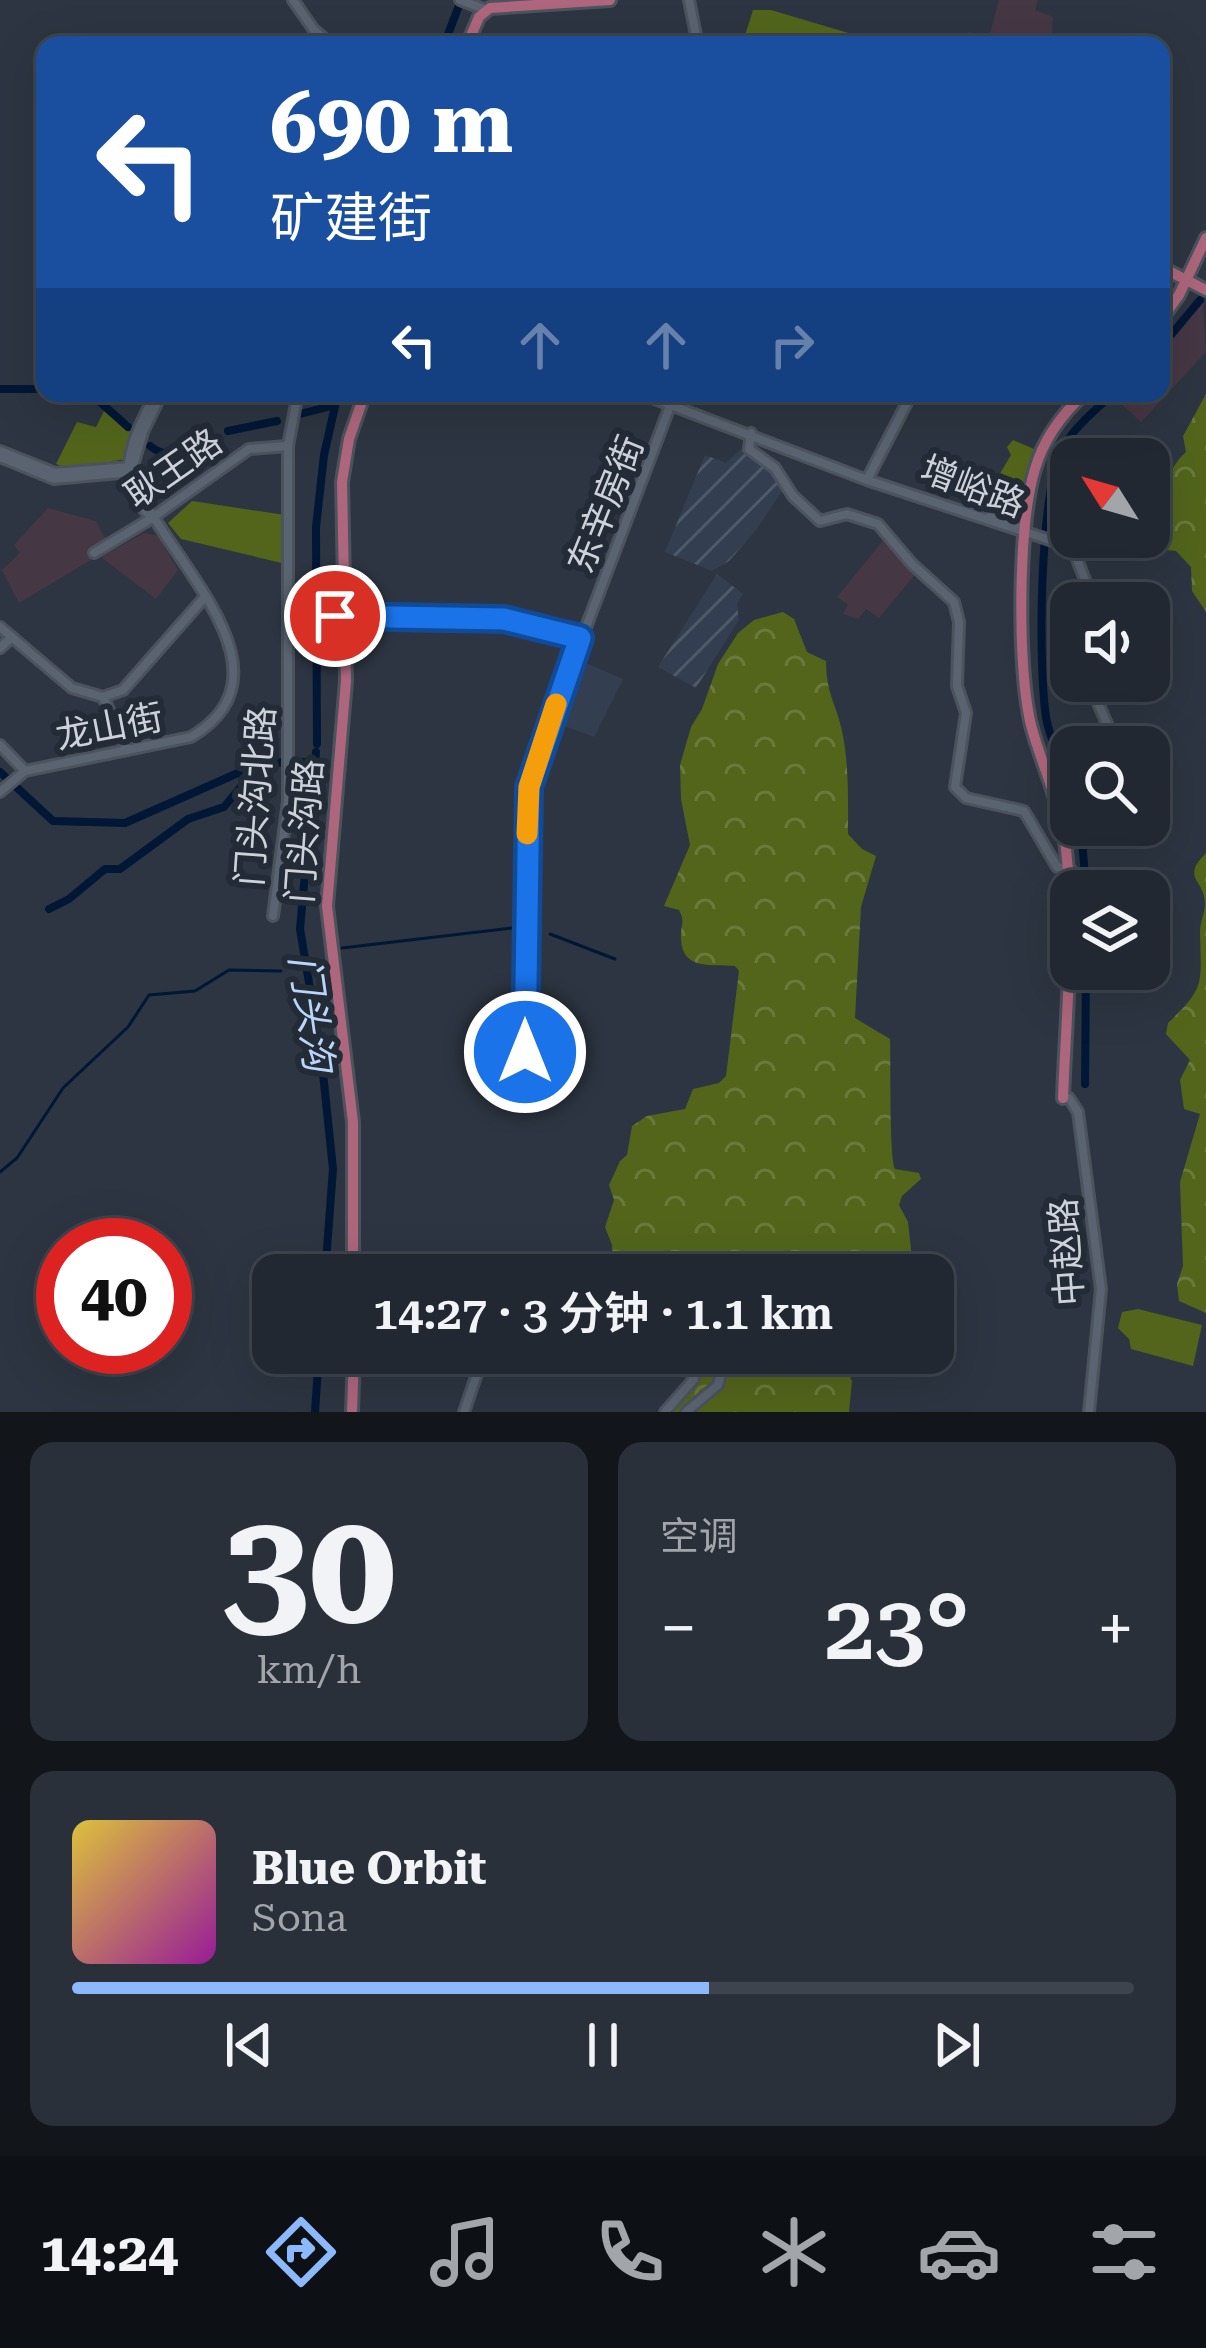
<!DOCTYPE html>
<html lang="zh">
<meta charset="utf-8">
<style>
:root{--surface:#212831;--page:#293039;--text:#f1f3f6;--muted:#a2a6ab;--line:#3e444d;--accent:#8bb9fc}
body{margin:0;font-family:"Roboto Serif","Noto Sans SC",serif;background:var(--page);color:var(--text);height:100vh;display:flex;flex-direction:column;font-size:45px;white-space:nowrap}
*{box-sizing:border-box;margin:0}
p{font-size:39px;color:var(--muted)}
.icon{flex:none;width:66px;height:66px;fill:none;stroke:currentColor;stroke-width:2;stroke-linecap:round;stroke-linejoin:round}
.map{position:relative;height:1412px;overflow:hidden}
.panel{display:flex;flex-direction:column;gap:30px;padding:30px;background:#12161b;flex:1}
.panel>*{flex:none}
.guide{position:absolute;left:36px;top:36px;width:1134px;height:366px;border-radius:24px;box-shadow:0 12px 48px #0002,0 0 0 3px var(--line);background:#1a4fa0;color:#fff;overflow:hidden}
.needle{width:78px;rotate:307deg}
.fabs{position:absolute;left:1050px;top:438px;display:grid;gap:24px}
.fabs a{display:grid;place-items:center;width:120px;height:120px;border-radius:24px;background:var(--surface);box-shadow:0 12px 48px #0002,0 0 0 3px var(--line);font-size:60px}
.speed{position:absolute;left:36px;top:1218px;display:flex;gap:24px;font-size:60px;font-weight:700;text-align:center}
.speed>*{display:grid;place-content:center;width:156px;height:156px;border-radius:50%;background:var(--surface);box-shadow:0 12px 48px #0002,0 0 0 3px var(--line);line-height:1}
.speed .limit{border:18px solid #d22;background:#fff;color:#111}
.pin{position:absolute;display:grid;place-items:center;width:102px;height:102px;color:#fff;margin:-51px;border:6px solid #fff;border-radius:50%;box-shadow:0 3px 12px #0007}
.me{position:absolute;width:132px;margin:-66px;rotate:0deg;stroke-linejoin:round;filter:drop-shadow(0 0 9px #0008)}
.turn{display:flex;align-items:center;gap:42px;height:252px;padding:0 36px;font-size:54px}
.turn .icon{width:156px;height:156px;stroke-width:2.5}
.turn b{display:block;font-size:84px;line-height:102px}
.lanes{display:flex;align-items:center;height:114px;padding:0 36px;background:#0003;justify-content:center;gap:60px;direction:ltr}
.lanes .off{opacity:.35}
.big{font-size:90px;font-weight:600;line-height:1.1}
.panel .card{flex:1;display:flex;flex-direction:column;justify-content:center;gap:18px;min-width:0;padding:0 42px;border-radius:24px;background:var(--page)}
.panel .dial{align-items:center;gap:0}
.dial b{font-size:156px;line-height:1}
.song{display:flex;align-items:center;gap:36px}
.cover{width:144px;height:144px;border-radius:18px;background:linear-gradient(135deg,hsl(50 70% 55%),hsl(300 70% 35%))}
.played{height:12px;border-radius:6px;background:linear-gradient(90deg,var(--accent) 60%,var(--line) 60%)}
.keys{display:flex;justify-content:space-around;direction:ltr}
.heat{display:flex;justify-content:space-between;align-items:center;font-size:66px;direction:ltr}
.panel .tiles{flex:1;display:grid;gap:30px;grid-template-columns:1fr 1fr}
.card:last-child{grid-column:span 2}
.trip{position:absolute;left:252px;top:1254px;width:702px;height:120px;border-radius:24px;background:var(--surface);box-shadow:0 12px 48px #0002,0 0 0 3px var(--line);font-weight:600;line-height:120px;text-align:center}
.dock{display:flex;height:192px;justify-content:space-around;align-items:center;background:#0d1014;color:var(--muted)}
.dock .icon{width:84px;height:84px}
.dock .on{color:var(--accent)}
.dock b{font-size:54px;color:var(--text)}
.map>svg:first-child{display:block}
</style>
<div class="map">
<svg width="1206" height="1412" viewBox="0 0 1206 1412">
<defs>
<pattern id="industrial-furrows" width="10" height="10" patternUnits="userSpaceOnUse" patternTransform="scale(3)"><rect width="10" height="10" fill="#333f51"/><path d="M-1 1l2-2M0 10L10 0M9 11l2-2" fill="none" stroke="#4f5a69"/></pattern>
<pattern id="forest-crowns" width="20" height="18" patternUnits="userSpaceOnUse" patternTransform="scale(3)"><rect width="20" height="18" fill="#52651b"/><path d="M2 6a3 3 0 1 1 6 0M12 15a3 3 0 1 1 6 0" fill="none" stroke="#6a7a3c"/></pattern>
</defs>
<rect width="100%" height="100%" fill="#2c3541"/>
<polygon fill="#333f51" points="581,661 623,679 594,737 559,724"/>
<g fill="url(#industrial-furrows)">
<polygon points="741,449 775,472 786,485 756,530 729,561 712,571 665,552 705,455 726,463"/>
<polygon points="717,574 743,594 737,604 739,620 696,688 658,667"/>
</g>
<g fill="#453744">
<polygon points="999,0 1038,0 1035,10 1053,17 1051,45 966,45 969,32 989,37"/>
<polygon points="1203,303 1206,352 1141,422 1115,398 1119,393 1161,393 1161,348"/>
<polygon points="48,508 96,521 106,540 90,550 94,558 19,603 2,570 20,553 14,545"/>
<polygon points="144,533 158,536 178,570 156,599 101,557"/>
<polygon points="886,537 917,572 879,618 866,609 858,619 843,614 848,605 837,597"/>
</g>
<g fill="url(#forest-crowns)">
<path d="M 1206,394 L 1206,612 L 1192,591 L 1191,567 L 1176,551 L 1167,550 C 1163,537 1165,532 1166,519 C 1169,491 1162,474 1186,452 L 1183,436 Z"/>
<path d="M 783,612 L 794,619 L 807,652 L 826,661 C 826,696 838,706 843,736 C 849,767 848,802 848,834 L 862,849 L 876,856 L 861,907 L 855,1018 L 890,1039 C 891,1062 889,1156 895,1169 L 919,1173 L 921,1179 L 902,1196 L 899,1205 L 908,1222 L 912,1258 L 896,1275 L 613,1275 L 612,1245 L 605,1227 L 614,1200 L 609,1185 L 620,1161 L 627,1155 L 632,1126 L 647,1116 L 685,1109 L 693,1089 L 719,1083 L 726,1076 L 739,971 L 735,966 C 713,964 682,971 681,939 C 680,925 686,923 679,910 L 664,906 L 690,845 L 681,799 L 680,765 L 691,727 L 702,709 L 718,664 L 738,633 L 754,620 Z"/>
<path d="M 1206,853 L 1206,1313 L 1179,1301 L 1177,1284 L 1183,1266 L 1180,1182 L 1200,1114 L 1184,1109 L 1180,1080 L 1190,1060 L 1166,1034 L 1168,1023 C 1206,987 1201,984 1200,932 C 1200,922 1205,913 1205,904 C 1205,879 1180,879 1206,853 Z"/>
<polygon points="716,1353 848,1353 844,1365 852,1381 849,1412 671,1412 691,1392 700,1375 707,1376"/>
</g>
<g fill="#52651b">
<polygon points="753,10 771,10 862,37 860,45 742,45"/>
<polygon points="104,411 133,434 125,459 72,469 56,464 77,422 96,427"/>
<polygon points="1013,440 1034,449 1021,515 983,502 1011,455 1007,447"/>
<polygon points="192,501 285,515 286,564 181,539 168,523"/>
<polygon points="1138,1309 1202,1325 1193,1366 1131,1349 1129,1339 1118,1328 1122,1312"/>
</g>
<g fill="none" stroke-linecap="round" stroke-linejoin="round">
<g stroke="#001735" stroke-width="3">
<polyline points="550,934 615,959"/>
<polyline points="342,948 512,928"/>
<polyline points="0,1172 17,1158 63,1088 128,1027 149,995 195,991 229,970 281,971"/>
</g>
<g stroke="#001735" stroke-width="8">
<polyline points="444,45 461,0"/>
<polyline points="1161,347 1200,300"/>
<polyline points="0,389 45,389"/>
<polyline points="90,393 128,427"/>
<polyline points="300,414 335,405"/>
<polyline points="228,431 277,421"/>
<path d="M 150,446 C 165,458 177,453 193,445"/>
<polyline points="317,744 316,527 324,455 338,393"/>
<polyline points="316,752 300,929 321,1054 333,1169 325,1275"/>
<polyline points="295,762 315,762"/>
<polyline points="0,772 53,821 125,823 247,769 282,762"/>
<path d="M 1071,787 C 1063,765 1050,741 1046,717 C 1038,664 1039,493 1063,448 C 1073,429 1090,415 1106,400"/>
<polyline points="1081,825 1086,891"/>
<polyline points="49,909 69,899 105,869 120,869 188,819 224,807 256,769"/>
<polyline points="1085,1084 1086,969"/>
<polyline points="315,1412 319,1353"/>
</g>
<g stroke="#4c535d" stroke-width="14">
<g id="minor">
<polyline points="293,0 314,30 332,45"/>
<polyline points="460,0 486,10"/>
<polyline points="689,0 698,45"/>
<polyline points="639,393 867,480 1056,542 1075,554 1094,603"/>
<polyline points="751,433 749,449 775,468 793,496 820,521 847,514 878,524 912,564 954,602 959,622 957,686 966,713 955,787 966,798 1024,811 1057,867 1071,870"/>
<polyline points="0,451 55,473 130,467"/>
<polyline points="0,457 54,479 130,472"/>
<polyline points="869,476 912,393"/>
<path d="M 150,516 C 111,477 134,436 156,393"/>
<polyline points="989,517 1026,529"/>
<polyline points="94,553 152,518 249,449 288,446"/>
<polyline points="291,618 504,619 580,638"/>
<polyline points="0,627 72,688 103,697 123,690 204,598"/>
<polyline points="0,648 12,637"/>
<polyline points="1094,681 1095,696 1117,747"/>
<polyline points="103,697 127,750"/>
<polyline points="0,745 25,771"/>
<path d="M 0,792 L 25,771 L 191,737 C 305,669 156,552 131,472 L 143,432 L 162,393"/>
<polyline points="1064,834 1112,825"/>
<polyline points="273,916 288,801 288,446 298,393"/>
<polyline points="525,1051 527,811 532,769 675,393"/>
<polyline points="1063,1098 1069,1098 1078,1112 1101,1289 1089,1412"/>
<polyline points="464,1412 484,1353"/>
<polyline points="665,1412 694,1379 689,1368 674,1364 672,1353"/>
<polyline points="686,1412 718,1385 720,1377 710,1358 695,1353"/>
</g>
</g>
<g stroke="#4c535d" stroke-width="16">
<g id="major">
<polyline points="467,45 479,17 490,8 610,0"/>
<polyline points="1161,267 1206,290"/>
<polyline points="1161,320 1179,295 1206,238"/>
<path d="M 1063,1098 C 1066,1016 1075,930 1066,849 C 1062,805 1042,767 1031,725 C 1017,668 1018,524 1035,469 C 1044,438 1062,414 1085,393"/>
<polyline points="353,1275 353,1122 327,906 346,681 342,482 349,439 365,393"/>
<polyline points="352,1412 354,1353"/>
</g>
</g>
<use href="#minor" stroke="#5a6471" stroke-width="8"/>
<use href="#major" stroke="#ae667c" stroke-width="10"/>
</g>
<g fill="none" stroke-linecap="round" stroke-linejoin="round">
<g stroke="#114b97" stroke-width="30">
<polyline id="route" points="335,616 504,619 580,638 529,787 525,1052"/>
</g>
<use href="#route" stroke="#1a73e8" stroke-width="21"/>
<polyline stroke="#f59e0b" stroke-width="21" points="527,834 529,787 556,704"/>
</g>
<g text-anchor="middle" stroke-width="12" stroke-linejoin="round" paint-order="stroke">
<g font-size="36" fill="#cdd2da" stroke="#232b37">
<text transform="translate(173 468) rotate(-35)" y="13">耿王路</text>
<text transform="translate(973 486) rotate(21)" y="13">增峪路</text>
<text transform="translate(605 504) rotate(-68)" y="13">东辛房街</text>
<text transform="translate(109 726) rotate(-11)" y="13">龙山街</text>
<text transform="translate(255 796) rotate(-86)" y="13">门头沟北路</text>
<text transform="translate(304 831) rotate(-86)" y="13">门头沟路</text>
<text transform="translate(1066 1252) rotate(-94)" y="13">中赵路</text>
</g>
<g font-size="39" font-style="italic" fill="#b9d5f8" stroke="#232b37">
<text transform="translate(312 1013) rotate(82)" y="14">门头沟</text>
</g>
</g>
</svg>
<div class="fabs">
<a><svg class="needle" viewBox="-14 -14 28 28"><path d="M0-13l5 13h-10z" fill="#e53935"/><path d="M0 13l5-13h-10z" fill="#a2a6ab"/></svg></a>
<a><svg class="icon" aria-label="sound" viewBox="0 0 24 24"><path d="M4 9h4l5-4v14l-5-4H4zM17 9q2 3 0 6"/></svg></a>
<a><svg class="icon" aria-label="search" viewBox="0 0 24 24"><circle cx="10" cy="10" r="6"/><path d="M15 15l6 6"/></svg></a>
<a><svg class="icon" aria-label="layers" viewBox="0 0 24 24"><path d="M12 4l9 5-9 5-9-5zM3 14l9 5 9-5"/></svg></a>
</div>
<div class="speed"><div class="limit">40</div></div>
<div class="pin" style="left:335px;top:616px;background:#d93025"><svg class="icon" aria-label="arrive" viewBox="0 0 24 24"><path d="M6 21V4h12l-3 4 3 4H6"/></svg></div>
<svg class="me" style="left:525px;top:1052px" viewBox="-20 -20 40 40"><circle r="17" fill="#1a73e8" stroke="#fff" stroke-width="3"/><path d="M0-11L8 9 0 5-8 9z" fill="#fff"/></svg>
<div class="trip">14:27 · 3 分钟 · 1.1 km</div>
<div class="guide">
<div class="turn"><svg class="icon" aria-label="left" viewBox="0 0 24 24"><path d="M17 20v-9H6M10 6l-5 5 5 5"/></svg><div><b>690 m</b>矿建街</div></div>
<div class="lanes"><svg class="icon" aria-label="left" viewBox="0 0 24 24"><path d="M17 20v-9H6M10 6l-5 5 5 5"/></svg><svg class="icon off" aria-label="ahead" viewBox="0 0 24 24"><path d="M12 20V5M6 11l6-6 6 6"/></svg><svg class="icon off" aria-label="ahead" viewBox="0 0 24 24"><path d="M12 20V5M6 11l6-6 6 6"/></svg><svg class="icon off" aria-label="right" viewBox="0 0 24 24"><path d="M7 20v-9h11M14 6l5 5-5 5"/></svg></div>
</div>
</div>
<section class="panel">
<div class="tiles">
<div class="card dial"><b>30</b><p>km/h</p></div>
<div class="card"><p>空调</p>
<div class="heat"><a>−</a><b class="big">23°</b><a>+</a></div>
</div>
<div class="card">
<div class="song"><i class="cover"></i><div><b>Blue Orbit</b><p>Sona</p></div></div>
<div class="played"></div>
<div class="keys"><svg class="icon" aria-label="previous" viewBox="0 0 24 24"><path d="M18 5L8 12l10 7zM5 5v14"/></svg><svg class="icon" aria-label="pause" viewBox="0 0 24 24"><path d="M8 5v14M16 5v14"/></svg><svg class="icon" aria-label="next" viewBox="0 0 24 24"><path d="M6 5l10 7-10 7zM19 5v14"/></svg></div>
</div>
</div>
</section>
<nav class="dock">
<b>14:24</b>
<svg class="icon on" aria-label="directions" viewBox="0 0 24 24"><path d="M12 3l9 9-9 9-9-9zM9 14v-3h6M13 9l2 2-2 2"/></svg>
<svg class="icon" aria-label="music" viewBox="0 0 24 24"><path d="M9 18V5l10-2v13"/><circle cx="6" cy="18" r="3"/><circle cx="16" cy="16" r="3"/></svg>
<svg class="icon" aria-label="phone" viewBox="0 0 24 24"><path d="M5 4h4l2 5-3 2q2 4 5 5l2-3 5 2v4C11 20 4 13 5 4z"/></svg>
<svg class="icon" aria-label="climate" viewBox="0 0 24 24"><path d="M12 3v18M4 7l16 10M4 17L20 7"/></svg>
<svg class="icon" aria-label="car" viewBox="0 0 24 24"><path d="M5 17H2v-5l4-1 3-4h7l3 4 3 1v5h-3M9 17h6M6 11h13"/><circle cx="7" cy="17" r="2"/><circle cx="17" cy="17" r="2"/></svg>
<svg class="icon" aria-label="filters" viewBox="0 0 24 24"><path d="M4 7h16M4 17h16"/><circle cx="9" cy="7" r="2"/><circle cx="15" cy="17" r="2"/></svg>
</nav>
